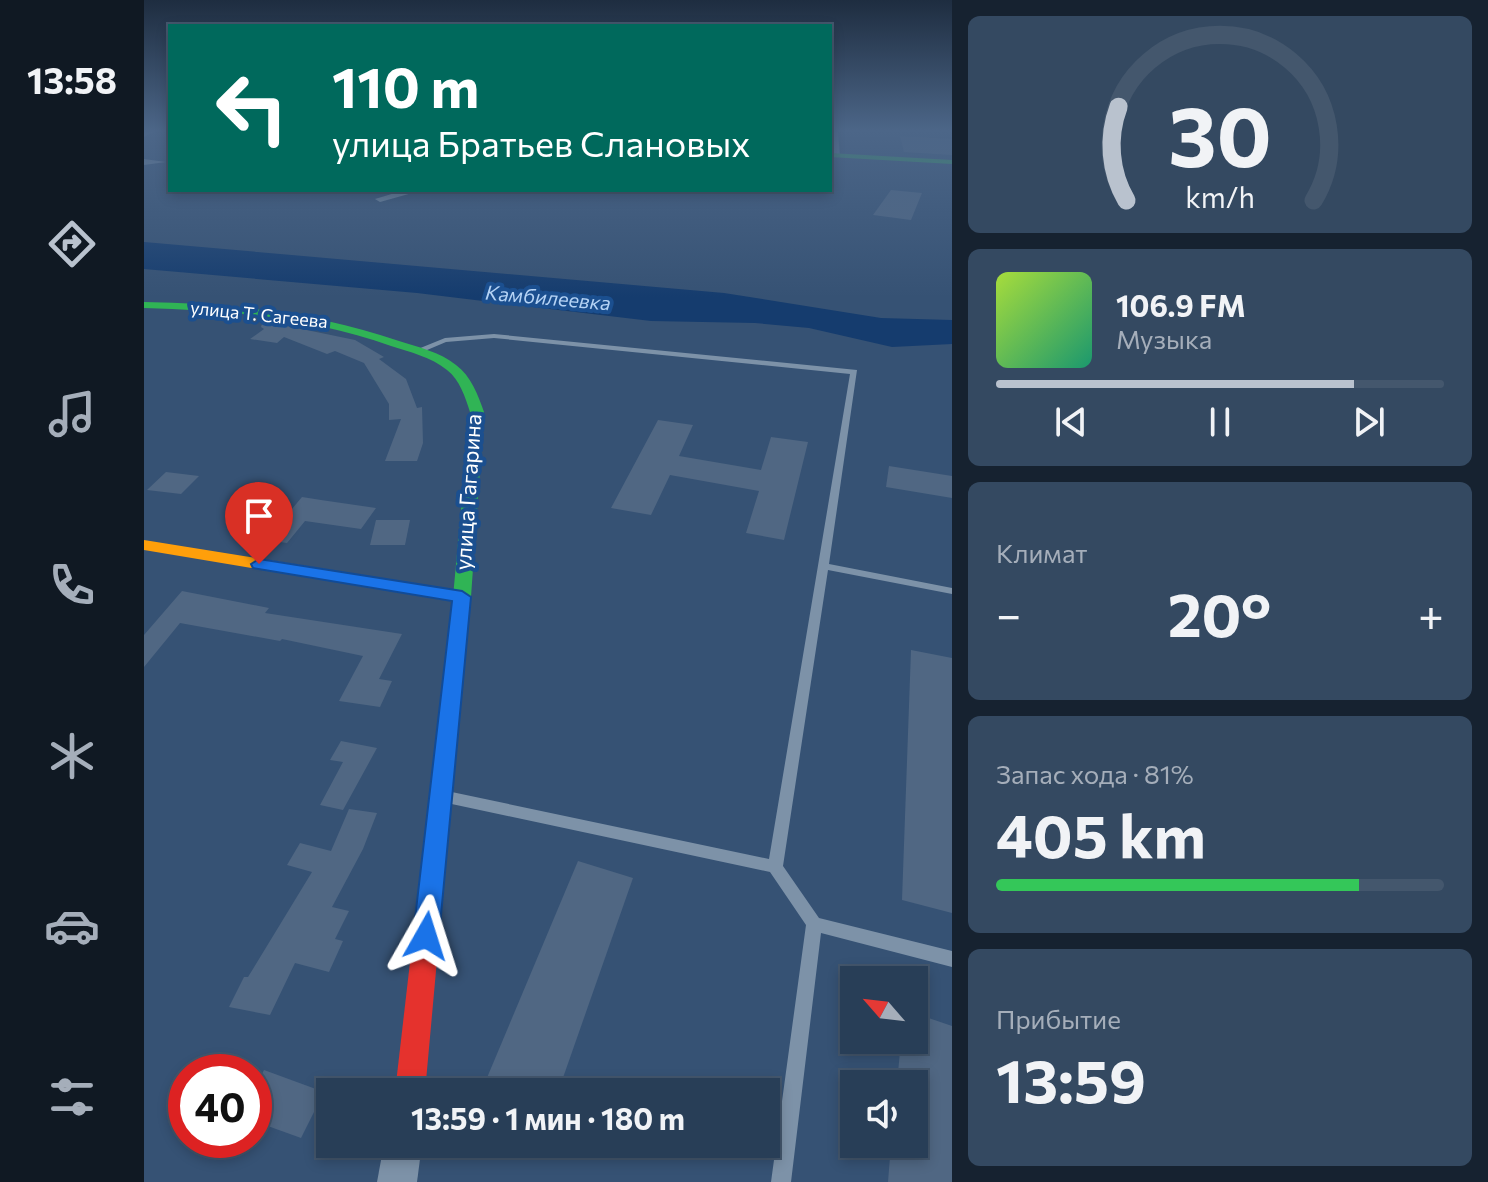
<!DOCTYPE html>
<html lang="ru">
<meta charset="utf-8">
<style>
:root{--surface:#283e57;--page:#344961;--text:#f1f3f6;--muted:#a5aeba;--line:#44576d;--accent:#b9c2ce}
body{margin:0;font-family:Commissioner,sans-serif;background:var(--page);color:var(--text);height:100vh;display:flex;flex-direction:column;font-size:30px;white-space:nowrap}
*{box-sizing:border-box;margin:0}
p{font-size:26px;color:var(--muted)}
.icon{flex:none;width:44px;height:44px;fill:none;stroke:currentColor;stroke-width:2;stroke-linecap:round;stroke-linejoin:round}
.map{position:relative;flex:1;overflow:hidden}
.panel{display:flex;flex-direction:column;gap:16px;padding:16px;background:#162230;width:536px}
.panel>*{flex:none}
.banner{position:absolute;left:24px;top:24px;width:664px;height:168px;border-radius:0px;box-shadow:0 4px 12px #0003,0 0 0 2px var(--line);background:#00695c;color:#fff;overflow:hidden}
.needle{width:52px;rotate:298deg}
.fabs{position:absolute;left:696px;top:966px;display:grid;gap:16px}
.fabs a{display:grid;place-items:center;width:88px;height:88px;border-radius:0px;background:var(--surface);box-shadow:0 4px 12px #0003,0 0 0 2px var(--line);font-size:40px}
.speed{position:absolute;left:24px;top:1054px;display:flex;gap:16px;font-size:40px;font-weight:700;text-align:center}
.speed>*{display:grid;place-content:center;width:104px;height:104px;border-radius:50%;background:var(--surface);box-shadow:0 4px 12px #0003,0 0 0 2px var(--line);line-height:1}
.speed .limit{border:12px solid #d22;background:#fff;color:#111}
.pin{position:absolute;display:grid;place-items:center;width:68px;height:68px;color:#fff;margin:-82px -34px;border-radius:50% 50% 50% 0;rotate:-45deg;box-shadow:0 0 8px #0007}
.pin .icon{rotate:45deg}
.me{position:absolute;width:88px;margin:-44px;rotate:6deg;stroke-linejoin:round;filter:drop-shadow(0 0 6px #0008)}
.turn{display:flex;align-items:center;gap:28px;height:168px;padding:0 32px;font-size:36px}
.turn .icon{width:104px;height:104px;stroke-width:2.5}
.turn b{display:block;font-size:56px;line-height:68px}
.big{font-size:60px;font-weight:700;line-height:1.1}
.panel .tile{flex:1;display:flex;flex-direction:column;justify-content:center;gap:12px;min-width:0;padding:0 28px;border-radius:12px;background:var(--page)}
.panel .dial{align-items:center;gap:0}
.dial svg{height:208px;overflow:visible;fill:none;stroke:var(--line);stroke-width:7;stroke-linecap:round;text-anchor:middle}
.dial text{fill:var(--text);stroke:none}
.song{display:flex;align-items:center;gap:24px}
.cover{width:96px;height:96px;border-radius:12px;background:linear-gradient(135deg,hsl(80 70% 55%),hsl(160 70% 35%))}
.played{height:8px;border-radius:4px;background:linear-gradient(90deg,var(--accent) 80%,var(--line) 80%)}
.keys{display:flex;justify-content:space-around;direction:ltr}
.heat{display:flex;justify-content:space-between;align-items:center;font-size:44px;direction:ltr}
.charge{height:12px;border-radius:6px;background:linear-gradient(90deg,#34c759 81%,var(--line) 0)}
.trip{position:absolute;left:172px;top:1078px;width:464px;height:80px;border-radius:0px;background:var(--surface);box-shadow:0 4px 12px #0003,0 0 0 2px var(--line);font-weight:700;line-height:80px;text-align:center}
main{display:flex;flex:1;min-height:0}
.tab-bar{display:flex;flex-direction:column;width:144px;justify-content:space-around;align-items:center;background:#101923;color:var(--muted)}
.tab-bar .icon{width:56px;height:56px}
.tab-bar .on{color:var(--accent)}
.tab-bar b{font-size:36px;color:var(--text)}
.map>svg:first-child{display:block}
</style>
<main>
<nav class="tab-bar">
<b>13:58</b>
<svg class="icon on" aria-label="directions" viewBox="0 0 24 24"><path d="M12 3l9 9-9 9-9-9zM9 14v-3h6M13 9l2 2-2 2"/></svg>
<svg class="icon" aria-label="music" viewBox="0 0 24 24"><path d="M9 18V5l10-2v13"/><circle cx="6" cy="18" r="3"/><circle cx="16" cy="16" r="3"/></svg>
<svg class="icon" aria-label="phone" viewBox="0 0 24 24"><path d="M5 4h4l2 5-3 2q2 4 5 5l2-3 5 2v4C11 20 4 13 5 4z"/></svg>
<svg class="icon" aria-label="climate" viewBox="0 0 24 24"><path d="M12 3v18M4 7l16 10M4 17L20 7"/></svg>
<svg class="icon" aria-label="car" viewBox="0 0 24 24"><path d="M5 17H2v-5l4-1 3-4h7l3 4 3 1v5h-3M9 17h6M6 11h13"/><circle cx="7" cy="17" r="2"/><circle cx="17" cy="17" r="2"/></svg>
<svg class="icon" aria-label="filters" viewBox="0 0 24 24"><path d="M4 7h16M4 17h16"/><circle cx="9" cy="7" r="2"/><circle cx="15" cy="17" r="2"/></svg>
</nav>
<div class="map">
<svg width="808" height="1182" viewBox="0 0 808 1182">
<rect width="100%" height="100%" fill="#365274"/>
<polygon fill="#153c6e" points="0,242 580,293 737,318 808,320 808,344 748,347 665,328 611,323 507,321 273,293 0,269"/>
<g fill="#506783">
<polygon points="756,136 808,139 808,155 760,152"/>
<polygon points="747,190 778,193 767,220 729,215"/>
<polygon points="119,321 211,340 240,357 235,359 262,379 273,408 278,407 279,443 273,461 241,461 257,419 245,420 245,404 220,363 191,351 183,354 140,337 133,343 106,339 120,329 117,327"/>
<polygon points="514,420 549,425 535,456 617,470 627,437 664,442 640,540 602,533 615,491 526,475 507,515 467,508"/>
<polygon points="745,466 808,476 808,498 742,487"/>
<polygon points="22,472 55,476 37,494 3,490"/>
<polygon points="158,497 177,500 232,508 217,529 161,521 143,543 122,540"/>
<polygon points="232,520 266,520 261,545 226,545"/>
<polygon points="38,591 125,608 121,613 258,634 235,679 248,681 236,707 195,701 219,656 138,639 136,641 36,623 0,667 0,635"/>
<polygon points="767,650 808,658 808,913 758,900"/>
<polygon points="197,741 233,748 199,810 176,805 199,762 186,760"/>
<polygon points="205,809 233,813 219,849 188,907 205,911 191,939 199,941 185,972 151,963 126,1015 85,1007 100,977 104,977 168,872 143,865 156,843 187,851"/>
<polygon points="434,861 489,878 414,1092 337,1092"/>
<polygon points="770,1013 808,1026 808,1182 744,1182 747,1144 770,1144 770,1084 753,1084 757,1040 770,1040"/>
<polygon points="120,1070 180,1092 157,1138 110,1121 110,1089"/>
</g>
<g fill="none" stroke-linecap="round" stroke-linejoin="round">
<polygon fill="#7d92a8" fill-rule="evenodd" points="350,334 713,370 685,564 808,588 808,594 684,570 639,866 675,918 808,951 808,967 677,933 647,1182 627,1182 662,925 626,872 303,803 298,801 296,797 298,793 303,791 625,859 706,374 350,338 302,342 276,353 269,351 301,338"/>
<g fill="#7d92a8" fill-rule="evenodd">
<polygon points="11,131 0,137 0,132"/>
<polygon points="686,131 694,131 696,157 689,155"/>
<polygon points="0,159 22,162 0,165"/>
<polygon points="261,190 279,190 236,202 231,199"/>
<polygon points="240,1144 278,1144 273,1182 233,1182"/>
</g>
<g fill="#30b455" fill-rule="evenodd">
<polygon points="686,153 808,160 808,164 686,157"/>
<path d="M 0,302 C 87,303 172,313 255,341 C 274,347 296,352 312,365 C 327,376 334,395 340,412 L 327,597 L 303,850 L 300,857 L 291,860 L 282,857 L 279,850 L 309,597 L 326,412 C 321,397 316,380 303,370 C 287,357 266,352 247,346 C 167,318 84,310 0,308 Z"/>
</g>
<polygon fill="#ff9f0a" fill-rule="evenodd" points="0,540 318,591 327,597 318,603 0,550"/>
<polygon fill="#e5322d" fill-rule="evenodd" points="291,840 300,843 303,850 281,1092 251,1092 279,850 282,843"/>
</g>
<linearGradient id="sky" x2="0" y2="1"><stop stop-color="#1e2d40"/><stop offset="0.44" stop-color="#4c6688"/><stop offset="1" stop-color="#4c6688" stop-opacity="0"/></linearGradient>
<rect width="808" height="297" fill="url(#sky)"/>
<polygon fill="#1a73e8" stroke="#114b97" stroke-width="2" points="115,559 318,591 327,597 295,936 291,945 282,948 273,945 269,936 308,601 109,568 107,564"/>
<g text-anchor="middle" stroke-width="8" stroke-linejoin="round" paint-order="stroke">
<g font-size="18" fill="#fff" stroke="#1b4f8f">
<text transform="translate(115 315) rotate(6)" y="6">улица Т. Сагеева</text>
</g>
<g font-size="20" font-style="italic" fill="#b5d3f5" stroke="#1b4f8f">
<text transform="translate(404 298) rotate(5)" y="7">Камбилеевка</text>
</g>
<g font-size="22" fill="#fff" stroke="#1b4f8f">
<text transform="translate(324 492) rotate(-86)" y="8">улица Гагарина</text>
</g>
</g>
</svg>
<div class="fabs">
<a><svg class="needle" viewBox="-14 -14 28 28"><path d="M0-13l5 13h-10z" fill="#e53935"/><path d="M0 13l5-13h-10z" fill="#a5aeba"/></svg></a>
<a><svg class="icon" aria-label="sound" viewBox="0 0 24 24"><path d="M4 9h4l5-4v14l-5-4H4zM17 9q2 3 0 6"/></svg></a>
</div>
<div class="speed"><div class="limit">40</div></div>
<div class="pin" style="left:115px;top:564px;background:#d93025"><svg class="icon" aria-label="arrive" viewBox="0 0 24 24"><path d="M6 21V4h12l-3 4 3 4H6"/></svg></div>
<svg class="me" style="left:282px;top:936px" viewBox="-20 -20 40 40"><path d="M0-17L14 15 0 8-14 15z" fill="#1a73e8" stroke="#fff" stroke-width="4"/></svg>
<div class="trip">13:59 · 1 мин · 180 m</div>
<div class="banner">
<div class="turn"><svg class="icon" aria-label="left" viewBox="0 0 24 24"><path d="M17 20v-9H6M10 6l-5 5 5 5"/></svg><div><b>110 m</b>улица Братьев Слановых</div></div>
</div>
</div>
<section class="panel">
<div class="tile dial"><svg viewBox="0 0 100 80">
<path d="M14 69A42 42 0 1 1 86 69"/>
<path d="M14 69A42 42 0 0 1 11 33" stroke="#b9c2ce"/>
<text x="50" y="56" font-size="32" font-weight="700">30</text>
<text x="50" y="72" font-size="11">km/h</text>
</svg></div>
<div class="tile">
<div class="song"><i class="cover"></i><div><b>106.9 FM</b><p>Музыка</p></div></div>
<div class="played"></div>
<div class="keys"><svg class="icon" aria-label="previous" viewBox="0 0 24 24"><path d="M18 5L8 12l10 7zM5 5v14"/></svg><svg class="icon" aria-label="pause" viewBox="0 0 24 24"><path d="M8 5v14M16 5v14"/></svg><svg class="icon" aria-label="next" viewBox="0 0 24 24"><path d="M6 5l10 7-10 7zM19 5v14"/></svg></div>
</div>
<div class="tile"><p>Климат</p>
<div class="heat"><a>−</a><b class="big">20°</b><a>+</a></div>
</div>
<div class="tile"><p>Запас хода · 81%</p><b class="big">405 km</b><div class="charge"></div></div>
<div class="tile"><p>Прибытие</p><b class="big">13:59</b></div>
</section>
</main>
